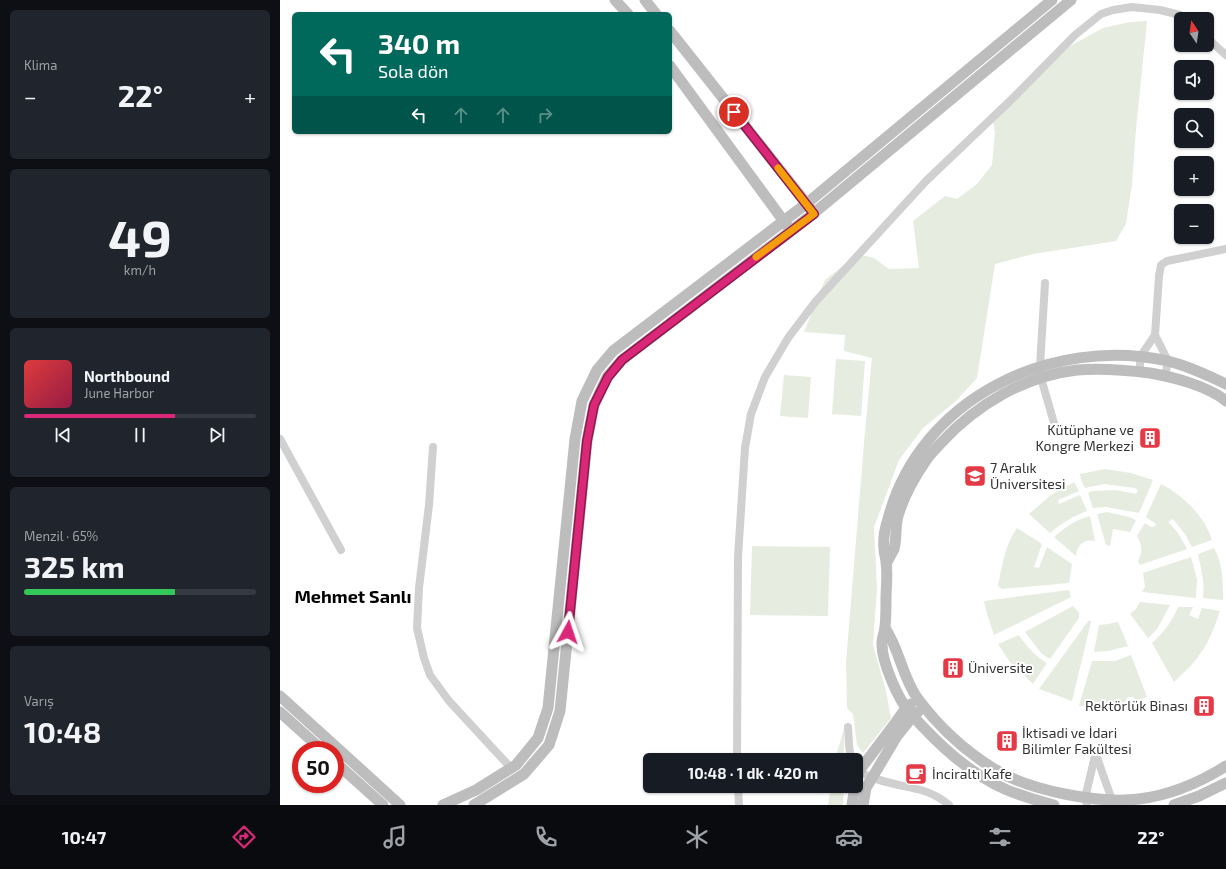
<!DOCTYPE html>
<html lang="tr">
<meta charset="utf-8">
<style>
:root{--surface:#171b24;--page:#20242c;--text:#f1f3f6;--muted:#9ea1a6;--line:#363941;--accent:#db2777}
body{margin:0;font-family:"Exo 2",sans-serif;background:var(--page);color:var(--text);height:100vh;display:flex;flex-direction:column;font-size:15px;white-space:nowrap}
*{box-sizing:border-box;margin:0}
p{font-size:13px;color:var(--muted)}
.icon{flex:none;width:22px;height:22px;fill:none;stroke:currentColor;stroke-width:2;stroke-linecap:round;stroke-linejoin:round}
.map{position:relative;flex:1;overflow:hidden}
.details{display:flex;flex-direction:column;gap:10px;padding:10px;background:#0d0f14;width:280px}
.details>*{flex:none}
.banner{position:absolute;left:12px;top:12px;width:380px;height:122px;border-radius:6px;box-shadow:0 1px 3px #0004;background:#00695c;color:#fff;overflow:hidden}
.needle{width:26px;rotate:347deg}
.controls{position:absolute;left:894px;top:12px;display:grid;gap:8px}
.controls a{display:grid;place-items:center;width:40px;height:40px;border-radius:6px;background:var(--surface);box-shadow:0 1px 3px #0004;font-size:20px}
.speed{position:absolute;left:12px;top:741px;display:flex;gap:8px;font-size:20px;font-weight:700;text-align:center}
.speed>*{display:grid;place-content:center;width:52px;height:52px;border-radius:50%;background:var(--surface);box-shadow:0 1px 3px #0004;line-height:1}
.speed .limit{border:6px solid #d22;background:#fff;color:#111}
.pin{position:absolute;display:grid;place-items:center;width:34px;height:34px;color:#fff;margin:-17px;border:2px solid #fff;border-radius:50%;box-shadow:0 1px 4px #0007}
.me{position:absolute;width:44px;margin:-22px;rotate:5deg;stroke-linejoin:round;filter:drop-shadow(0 0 3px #0008)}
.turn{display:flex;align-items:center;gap:14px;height:84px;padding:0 20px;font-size:18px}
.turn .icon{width:52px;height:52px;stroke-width:2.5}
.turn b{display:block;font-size:28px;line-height:34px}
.lanes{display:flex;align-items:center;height:38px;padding:0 20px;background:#0003;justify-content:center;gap:20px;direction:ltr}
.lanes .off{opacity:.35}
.big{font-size:30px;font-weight:700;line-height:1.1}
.details .card{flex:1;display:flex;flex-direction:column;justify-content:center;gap:6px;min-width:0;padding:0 14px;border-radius:6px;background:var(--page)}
.details .dial{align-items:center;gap:0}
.dial b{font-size:52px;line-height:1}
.song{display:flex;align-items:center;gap:12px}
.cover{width:48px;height:48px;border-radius:6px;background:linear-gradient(135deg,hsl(0 70% 55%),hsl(340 70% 35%))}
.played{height:4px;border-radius:2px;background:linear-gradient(90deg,var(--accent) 65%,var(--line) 65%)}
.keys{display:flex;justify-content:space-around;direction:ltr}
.heat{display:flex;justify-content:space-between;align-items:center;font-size:22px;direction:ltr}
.charge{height:6px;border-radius:3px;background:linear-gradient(90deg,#34c759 65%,var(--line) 0)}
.trip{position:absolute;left:363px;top:753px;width:220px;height:40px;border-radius:6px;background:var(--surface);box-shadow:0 1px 3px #0004;font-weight:700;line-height:40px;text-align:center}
.tabs{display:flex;height:64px;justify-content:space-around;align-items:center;background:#090b0e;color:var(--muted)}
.tabs .icon{width:28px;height:28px}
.tabs .on{color:var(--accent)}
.tabs b{font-size:18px;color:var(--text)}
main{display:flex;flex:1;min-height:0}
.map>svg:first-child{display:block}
</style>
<main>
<section class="details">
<div class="card"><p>Klima</p>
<div class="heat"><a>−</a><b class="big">22°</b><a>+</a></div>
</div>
<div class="card dial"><b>49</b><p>km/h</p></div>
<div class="card">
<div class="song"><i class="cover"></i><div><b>Northbound</b><p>June Harbor</p></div></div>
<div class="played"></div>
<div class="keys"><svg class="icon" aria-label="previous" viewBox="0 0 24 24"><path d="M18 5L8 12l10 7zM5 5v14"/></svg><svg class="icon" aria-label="pause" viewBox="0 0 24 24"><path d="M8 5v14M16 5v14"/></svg><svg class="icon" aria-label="next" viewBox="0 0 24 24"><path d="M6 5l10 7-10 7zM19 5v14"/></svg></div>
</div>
<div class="card"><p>Menzil · 65%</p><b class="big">325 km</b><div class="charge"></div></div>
<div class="card"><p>Varış</p><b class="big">10:48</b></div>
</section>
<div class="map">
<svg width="946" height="805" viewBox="0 0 946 805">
<rect width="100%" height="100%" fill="#fff"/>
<g fill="#e6ecdf">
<polygon points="867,21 856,129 852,184 846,224 836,241 753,254 715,264 697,378 676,401 643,428 619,460 594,527 597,589 593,645 606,691 611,718 583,753 577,745 573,714 567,708 566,662 585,431 592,358 564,351 565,335 524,332 545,280 578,254 594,258 609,269 639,268 633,221 665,196 677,199 697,184 712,165 715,133 712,116 781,51 823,28 850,22"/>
<polygon points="556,359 585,361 581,416 552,414"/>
<polygon points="504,375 531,377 528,418 500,416"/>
<polygon points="825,469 851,473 873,480 859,513 826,507 813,508 808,493 812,491 836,490 856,494 858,490 855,488 824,484 805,488 801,480 800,474"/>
<path d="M 794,482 L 799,491 L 778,500 L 779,504 L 800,495 L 807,511 C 793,516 782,523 770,533 L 749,514 L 771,495 Z"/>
<path d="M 881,484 C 903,495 925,517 932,540 L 912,547 L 905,534 L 893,519 L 888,522 L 898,533 L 907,549 L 860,565 L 858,561 C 863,552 862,545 857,536 L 865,523 L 871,527 L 874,527 L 876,524 L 866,517 Z"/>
<polygon points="827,512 849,517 856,520 850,532 833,529 830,546 826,545 817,514"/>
<path d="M 810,516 L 815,541 C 804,539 797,545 796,556 L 774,537 C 786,527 795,520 810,516 Z"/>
<path d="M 737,528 L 762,544 L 754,567 L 759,568 L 767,547 L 792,564 L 789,583 L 722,589 L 718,586 C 722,566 725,545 737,528 Z"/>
<polygon points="472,546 550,547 548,616 470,615"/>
<path d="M 934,548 C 943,564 943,582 943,600 L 923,598 C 925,583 921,569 918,554 Z"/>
<polygon points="911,557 917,579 916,598 862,592 865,587 863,573"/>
<polygon points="789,590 791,597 714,635 707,614 704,601"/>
<polygon points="860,602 890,605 877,629 868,638 850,614 856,609"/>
<polygon points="793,606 799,613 799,618 770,659 762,654 745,632"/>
<path d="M 898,607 L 913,607 L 909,615 L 918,619 L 922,608 L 940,611 C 935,625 930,641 920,654 C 913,665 903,673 894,682 L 872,643 C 884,632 892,622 898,607 Z"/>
<polygon points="809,620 811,622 792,701 759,689"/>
<polygon points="838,622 848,646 828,651 814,652 819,625 828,624"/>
<path d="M 739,635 C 746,646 755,656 767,663 L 753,684 L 730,662 L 718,644 Z"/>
<polygon points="851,655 867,697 856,701 853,697 848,697 842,706 832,707 799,706 812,661 835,661"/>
<polygon points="564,729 564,760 555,760 555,759"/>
<polygon points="551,786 564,786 563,805 548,805"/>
</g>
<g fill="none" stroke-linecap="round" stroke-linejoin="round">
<g stroke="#d0d0d0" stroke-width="8">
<polyline points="927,38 946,55"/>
<polyline points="765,283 760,366 761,378 774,423"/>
<polyline points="875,335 879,276 881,265 887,261 946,249"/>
<polyline points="860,372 860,357 875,335 888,361 885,376"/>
<polyline points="0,439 61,550"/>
<polyline points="153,447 149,505 139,588 137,628 144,658 150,675 169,701 231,768"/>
<polyline points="568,727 569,745 571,760"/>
<polyline points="816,755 832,800 832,803"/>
<polyline points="457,760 458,557 465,448 471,414 485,377 508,338 536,301 646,181 732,99 795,35 821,14 833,10 852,7 880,10 900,15 904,19"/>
<path d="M 577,768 C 584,780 627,786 641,790 C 651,793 661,798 669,805"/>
<polyline points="458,786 459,805"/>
<polyline points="807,805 805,798 815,756"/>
</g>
<g stroke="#bdbdbd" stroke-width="11">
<polyline points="335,0 348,14"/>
<polyline points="365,0 376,14"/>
<polyline points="390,31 530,208"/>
<polyline points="390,66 508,227"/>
<path d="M 607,562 C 609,558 612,553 614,549 C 617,538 615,526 618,516 C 624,496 634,478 645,462 C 649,455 655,449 661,443 C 696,405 744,376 797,370 C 821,368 846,370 870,373 C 893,377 928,386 946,401"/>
<path d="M 605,628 C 620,650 622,677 638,699 C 659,727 686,752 716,770 C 751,791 819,804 859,799 C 891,795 919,783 946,766"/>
<polyline points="0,696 120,805"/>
<polyline points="0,712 42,750"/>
<polyline points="55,762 103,805"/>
<polyline points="576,783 579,771 616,722 626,708 631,704"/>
<polyline points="163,805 196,790 236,765 258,738 268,708 295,439 302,401 317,370 333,351 526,204 772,0"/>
<polyline points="194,805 244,774 269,745 280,711 307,441 314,405 327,377 342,360 534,213 791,0"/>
<polyline points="572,805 575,786"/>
<polyline points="583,805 586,788 617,736 633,716 638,712"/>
<path d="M 774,805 C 758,801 742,796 727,790 C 688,773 658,744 630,713 C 618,699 601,661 602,642 C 602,637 605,632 605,627 C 606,618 606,608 606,599 C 606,587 608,574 606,562 C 606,558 604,554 604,549 C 603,540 605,528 608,519 C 639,399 771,335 888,361 C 908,366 927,375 946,384"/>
<polyline points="894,805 919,796 946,783"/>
</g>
</g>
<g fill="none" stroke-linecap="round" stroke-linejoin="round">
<g stroke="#8e194d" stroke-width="10">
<polyline id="route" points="288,632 307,441 314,405 328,377 342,360 534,214 454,112"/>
</g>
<use href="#route" stroke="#db2777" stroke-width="7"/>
<polyline stroke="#f59e0b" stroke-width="7" points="476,257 534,214 498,168"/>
</g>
<defs>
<g id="building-square" transform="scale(1.15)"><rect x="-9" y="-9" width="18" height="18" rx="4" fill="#e63946" stroke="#fff"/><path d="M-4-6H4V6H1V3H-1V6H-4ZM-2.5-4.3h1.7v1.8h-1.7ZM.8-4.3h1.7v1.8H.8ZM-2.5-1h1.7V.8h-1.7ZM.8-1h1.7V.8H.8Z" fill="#fff"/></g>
<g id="university-square" transform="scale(1.15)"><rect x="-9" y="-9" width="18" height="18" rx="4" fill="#e63946" stroke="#fff"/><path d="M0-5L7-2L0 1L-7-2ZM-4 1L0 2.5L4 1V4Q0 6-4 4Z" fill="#fff"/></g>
<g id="cafe-square" transform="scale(1.15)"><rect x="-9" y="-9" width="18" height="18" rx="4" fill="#e63946" stroke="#fff"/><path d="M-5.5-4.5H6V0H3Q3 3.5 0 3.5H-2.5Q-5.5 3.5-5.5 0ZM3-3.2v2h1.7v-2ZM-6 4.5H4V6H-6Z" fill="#fff"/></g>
</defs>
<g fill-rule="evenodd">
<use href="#building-square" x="870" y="438"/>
<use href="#university-square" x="695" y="476"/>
<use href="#building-square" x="673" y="668"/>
<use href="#building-square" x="924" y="706"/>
<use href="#building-square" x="727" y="741"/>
<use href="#cafe-square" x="636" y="774"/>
</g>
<g text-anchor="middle" stroke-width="4" stroke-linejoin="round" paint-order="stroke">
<g font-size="14" fill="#333" stroke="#fff" text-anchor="start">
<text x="854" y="435" text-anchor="end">Kütüphane ve<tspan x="854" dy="16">Kongre Merkezi</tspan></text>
<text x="710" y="473">7 Aralık<tspan x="710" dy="16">Üniversitesi</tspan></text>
<text x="688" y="673">Üniversite</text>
<text x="908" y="711" text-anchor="end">Rektörlük Binası</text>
<text x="742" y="738">İktisadi ve İdari<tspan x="742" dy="16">Bilimler Fakültesi</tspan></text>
<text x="652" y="779">İnciraltı Kafe</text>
</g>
<g font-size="18" font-weight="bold" fill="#000" stroke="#fff">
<text x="73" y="603">Mehmet Sanlı</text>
</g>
</g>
</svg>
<div class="controls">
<a><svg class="needle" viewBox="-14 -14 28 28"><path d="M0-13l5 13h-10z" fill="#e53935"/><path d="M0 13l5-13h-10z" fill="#9ea1a6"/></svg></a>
<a><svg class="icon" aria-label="sound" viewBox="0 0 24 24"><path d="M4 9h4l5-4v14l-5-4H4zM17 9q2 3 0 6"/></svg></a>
<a><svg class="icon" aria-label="search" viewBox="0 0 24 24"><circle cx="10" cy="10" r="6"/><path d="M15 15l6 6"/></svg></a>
<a>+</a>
<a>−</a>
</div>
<div class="speed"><div class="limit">50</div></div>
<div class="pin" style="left:454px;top:112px;background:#d93025"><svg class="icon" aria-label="arrive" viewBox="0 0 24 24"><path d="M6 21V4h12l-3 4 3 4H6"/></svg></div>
<svg class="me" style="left:288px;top:632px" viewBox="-20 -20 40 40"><path d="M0-17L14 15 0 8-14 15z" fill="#db2777" stroke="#fff" stroke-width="4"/></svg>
<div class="trip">10:48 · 1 dk · 420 m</div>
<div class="banner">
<div class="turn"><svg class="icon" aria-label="left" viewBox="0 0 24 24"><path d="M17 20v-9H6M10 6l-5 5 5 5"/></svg><div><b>340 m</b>Sola dön</div></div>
<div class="lanes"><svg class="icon" aria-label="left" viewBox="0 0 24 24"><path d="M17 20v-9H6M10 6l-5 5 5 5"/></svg><svg class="icon off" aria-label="ahead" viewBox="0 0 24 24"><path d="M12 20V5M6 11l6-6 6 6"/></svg><svg class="icon off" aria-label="ahead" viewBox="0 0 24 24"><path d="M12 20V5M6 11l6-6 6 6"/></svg><svg class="icon off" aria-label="right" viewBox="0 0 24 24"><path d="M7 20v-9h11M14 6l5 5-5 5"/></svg></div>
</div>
</div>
</main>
<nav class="tabs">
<b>10:47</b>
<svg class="icon on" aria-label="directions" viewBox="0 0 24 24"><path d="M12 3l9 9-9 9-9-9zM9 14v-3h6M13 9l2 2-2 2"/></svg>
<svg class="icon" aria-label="music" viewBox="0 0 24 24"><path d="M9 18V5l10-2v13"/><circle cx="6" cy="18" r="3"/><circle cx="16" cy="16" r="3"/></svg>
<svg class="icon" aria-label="phone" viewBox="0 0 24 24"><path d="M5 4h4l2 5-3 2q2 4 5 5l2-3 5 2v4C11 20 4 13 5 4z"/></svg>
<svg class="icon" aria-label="climate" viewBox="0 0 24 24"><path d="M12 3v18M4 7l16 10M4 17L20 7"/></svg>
<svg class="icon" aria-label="car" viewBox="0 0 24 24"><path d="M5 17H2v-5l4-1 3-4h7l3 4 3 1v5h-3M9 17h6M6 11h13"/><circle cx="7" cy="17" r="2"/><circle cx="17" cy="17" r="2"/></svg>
<svg class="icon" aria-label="filters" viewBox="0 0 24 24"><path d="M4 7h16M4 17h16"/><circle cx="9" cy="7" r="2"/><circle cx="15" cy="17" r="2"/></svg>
<b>22°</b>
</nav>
